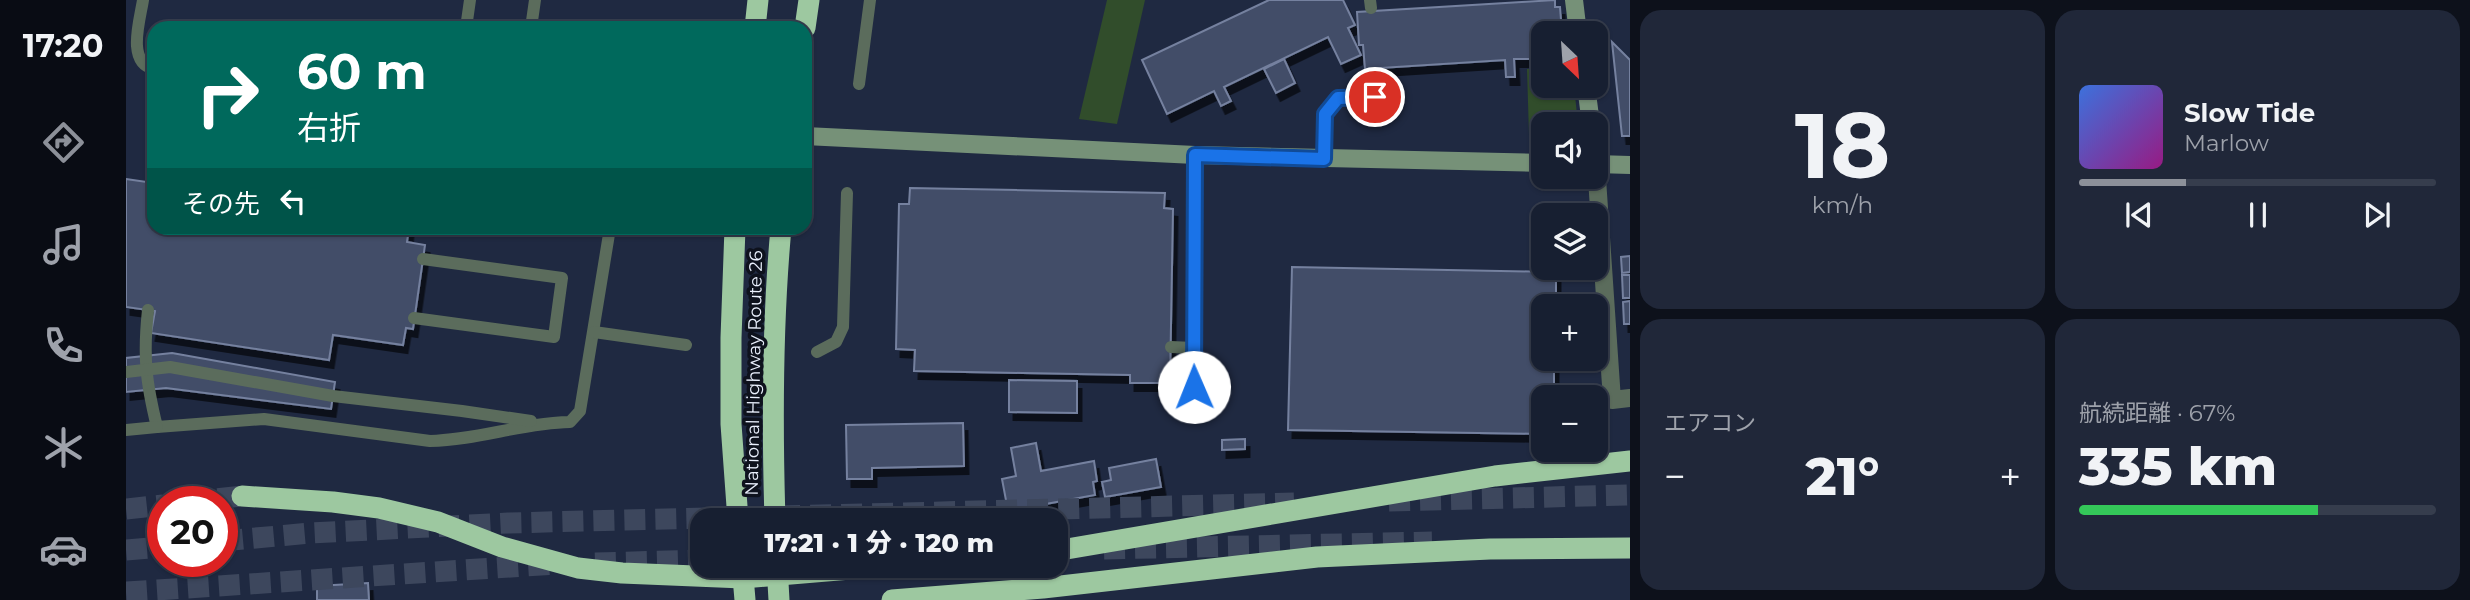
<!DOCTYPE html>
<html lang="ja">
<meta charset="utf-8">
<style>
:root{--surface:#171f31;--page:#202739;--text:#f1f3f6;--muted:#9ea2ab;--line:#363d4d;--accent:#8c9099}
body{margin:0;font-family:Montserrat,"Noto Sans JP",sans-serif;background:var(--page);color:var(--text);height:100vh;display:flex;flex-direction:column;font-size:26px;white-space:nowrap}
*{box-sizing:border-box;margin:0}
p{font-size:23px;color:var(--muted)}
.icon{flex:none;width:38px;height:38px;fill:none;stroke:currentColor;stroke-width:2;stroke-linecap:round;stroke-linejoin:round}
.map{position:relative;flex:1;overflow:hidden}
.sheet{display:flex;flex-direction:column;gap:10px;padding:10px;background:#0d111b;width:840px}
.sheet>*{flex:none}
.banner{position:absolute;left:21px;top:21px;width:665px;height:214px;border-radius:21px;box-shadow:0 2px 5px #0004,0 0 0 2px var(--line);background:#00695c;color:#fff;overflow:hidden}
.needle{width:46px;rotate:155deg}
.controls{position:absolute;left:1405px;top:21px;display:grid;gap:14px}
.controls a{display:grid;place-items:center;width:77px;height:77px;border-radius:14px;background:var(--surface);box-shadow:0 2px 5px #0004,0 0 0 2px var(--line);font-size:35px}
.speed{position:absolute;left:21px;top:486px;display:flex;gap:14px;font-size:35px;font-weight:700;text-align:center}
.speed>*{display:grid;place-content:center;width:91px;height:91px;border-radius:50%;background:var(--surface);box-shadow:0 2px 5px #0004,0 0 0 2px var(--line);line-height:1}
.speed .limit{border:10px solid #d22;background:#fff;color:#111}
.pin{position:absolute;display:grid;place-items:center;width:60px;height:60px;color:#fff;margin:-30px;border:4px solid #fff;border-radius:50%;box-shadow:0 2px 7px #0007}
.me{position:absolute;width:77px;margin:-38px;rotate:359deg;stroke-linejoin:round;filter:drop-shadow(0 0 5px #0008)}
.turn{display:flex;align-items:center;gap:24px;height:147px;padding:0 35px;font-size:32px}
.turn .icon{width:91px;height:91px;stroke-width:2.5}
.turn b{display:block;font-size:49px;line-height:60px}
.then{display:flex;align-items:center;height:66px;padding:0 35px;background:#0003;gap:14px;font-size:26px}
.big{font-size:52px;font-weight:800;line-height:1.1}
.sheet .widget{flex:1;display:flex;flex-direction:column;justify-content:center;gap:10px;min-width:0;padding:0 24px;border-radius:21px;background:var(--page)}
.sheet .dial{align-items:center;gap:0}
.dial b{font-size:91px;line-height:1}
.song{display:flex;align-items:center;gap:21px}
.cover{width:84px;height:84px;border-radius:10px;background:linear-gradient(135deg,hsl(220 70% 55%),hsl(310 70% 35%))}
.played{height:7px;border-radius:4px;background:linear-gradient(90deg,var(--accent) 30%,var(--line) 30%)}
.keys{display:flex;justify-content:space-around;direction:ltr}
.heat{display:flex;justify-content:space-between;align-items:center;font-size:38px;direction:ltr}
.charge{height:10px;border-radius:5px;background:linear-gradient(90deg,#34c759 67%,var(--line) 0)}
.sheet .tiles{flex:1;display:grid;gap:10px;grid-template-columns:repeat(2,1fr)}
.trip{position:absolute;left:564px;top:508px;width:378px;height:70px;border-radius:21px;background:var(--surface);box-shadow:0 2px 5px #0004,0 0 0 2px var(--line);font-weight:800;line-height:70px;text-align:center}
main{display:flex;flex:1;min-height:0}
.tabs{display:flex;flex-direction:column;width:126px;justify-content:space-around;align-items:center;background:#090c14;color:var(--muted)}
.tabs .icon{width:49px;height:49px}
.tabs .current{color:var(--accent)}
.tabs b{font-size:32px;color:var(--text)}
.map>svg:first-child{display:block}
</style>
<main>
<nav class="tabs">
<b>17:20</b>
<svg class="icon current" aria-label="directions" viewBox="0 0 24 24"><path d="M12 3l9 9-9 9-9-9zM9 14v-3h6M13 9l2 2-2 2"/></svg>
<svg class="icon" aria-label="music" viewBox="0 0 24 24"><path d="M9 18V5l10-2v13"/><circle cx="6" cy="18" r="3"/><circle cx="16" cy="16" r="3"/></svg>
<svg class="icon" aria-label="phone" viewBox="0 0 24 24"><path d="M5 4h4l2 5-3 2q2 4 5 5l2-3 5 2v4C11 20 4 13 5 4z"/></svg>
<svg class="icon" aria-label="climate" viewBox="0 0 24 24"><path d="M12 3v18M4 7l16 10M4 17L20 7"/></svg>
<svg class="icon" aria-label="car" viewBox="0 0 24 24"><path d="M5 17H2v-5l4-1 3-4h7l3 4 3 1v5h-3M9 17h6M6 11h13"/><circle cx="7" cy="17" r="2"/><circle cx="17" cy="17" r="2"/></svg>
</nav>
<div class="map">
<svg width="1504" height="600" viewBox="0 0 1504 600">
<defs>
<filter id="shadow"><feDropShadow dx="4.5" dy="8" stdDeviation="0" flood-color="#0009"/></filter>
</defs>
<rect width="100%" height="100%" fill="#1f2941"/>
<g fill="#314d2b">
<polygon points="981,0 1019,0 991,124 953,119"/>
<polygon points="1417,68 1418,86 1448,86 1452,124 1418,124 1417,135 1403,135 1401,69"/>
</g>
<g fill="#424d68" stroke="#75819f" stroke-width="2" filter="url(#shadow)">
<polygon points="1143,0 1217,0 1229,25 1222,28 1235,55 1215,64 1202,37 1098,87 1105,101 1095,106 1088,91 1041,114 1016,60"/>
<polygon points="1429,0 1429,7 1434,7 1436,33 1418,33 1418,64 1404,64 1404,59 1388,59 1389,77 1380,77 1379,60 1239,69 1237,45 1233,45 1231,12"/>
<polygon points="1486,42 1504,60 1504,136 1496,136"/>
<polygon points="1158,59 1169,83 1150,93 1138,69"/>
<polygon points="0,179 28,183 28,228 283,228 281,242 299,245 287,329 280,328 277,345 207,335 203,360 25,333 29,311 0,307"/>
<polygon points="784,188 1039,193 1038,208 1047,209 1044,383 1004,383 1004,375 788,371 789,350 770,349 773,204 783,204"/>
<polygon points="1504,256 1504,272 1496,273 1495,257"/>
<polygon points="1166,267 1430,272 1430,306 1418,306 1418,359 1428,359 1428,397 1418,397 1418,434 1162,430"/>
<polygon points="1496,275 1504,275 1504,298 1497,298"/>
<polygon points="1504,301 1504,324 1498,324 1497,302"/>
<polygon points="46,353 209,382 205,409 40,388 0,392 0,358"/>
<polygon points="883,380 951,381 951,413 883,412"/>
<polygon points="837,423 838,466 746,468 746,479 721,479 720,425"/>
<polygon points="1119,439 1119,449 1096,450 1096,440"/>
<polygon points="910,443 915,471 968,461 971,481 967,482 969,495 882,511 876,479 890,476 885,448"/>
<polygon points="1030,459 1035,487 979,497 976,482 985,480 983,468"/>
<polygon points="242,583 243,600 191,600 191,586"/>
</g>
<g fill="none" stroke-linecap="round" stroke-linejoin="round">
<g stroke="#3d475d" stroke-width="21" stroke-dasharray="21 10" stroke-linecap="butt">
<polyline points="1263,501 1504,495"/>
<polyline points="61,502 116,496"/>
<polyline points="0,509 37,505"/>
<polyline points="96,541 185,533 382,523 1168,503"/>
<polyline points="978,549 1306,542"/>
<polyline points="0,550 37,547"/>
<polyline points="469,563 576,560"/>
<polyline points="0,592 430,564"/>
</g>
<g stroke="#5b6c5c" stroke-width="12">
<path d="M 17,0 C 14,20 0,63 28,69"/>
<polyline points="1244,0 1245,8"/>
<polyline points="340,28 344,0"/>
<polyline points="405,28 409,0"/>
<polyline points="733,84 744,0"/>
<polyline points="1198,160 1198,114 1212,98 1249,97 1248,73"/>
<path d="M 22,310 C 17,357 20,382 31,427 L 138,419 L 304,441 C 352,440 396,423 444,422 L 454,411 L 484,228"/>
<polyline points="288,318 428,337 436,278 297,259"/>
<polyline points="468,332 560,345"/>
<polyline points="1045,347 1067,348"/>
<polyline points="691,352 710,342 717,327 721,193"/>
<polyline points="0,372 44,367 207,396 336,411 405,421"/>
<polyline points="1067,387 1069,155"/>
<polyline points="0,430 31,427"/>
</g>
<polyline stroke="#5b6c5c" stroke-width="18" points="1470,164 1486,400 1504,398"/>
<g stroke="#769178" stroke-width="18">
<polyline points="1448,0 1452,33"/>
<polyline points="1460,86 1465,124"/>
<polyline points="679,136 1069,155 1418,163"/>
<polyline points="1470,164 1504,165"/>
</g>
<g stroke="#9dc8a0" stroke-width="21">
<polyline points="629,28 632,0"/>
<polyline points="679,28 683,0"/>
<polyline points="609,228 605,338 605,424 612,520"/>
<polyline points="116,496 207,502 253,508 312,522 376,547 452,568 496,573 617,578 772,565"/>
<path d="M 649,520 C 646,422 646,325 655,228"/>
<polyline points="929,551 1369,476 1504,461"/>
<polyline points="616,565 619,600"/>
<polyline points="651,565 653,600"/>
<polyline points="766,600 917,588 1191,557 1364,549 1504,548"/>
</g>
</g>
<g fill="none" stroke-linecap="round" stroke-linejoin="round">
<g stroke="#114b97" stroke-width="18">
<polyline id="route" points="1068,387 1069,155 1198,159 1199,114 1212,98 1249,97"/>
</g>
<use href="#route" stroke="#1a73e8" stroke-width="12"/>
</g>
<g text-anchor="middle" stroke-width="7" stroke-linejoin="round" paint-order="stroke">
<g font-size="18" fill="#eaf0fd" stroke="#0e121d">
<text transform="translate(628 373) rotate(-89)" y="6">National Highway Route 26</text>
</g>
</g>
</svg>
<div class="controls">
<a><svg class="needle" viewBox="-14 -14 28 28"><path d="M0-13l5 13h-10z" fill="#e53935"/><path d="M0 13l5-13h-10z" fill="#9ea2ab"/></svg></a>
<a><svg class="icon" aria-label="sound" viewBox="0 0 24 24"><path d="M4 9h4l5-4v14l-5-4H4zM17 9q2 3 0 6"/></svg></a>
<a><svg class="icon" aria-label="layers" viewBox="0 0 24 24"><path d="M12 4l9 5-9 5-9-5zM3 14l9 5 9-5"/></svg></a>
<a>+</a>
<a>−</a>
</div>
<div class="speed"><div class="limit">20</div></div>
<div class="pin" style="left:1249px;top:97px;background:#d93025"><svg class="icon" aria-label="arrive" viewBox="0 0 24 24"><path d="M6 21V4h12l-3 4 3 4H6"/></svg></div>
<svg class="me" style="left:1068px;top:387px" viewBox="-20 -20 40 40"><circle r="19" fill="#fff"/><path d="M0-13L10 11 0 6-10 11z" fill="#1a73e8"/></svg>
<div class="trip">17:21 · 1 分 · 120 m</div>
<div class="banner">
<div class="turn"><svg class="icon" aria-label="right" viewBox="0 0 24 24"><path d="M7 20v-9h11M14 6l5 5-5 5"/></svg><div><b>60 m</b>右折</div></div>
<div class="then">その先<svg class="icon" aria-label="left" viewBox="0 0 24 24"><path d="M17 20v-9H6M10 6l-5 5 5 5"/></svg></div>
</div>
</div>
<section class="sheet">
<div class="tiles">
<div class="widget dial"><b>18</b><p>km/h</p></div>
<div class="widget">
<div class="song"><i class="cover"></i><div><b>Slow Tide</b><p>Marlow</p></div></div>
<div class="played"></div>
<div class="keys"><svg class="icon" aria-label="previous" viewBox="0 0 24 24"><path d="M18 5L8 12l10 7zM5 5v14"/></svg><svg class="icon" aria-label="pause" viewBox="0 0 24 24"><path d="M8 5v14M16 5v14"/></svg><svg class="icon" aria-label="next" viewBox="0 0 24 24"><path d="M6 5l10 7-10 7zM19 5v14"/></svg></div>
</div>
<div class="widget"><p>エアコン</p>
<div class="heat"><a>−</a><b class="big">21°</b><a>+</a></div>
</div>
<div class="widget"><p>航続距離 · 67%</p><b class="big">335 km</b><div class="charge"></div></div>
</div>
</section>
</main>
